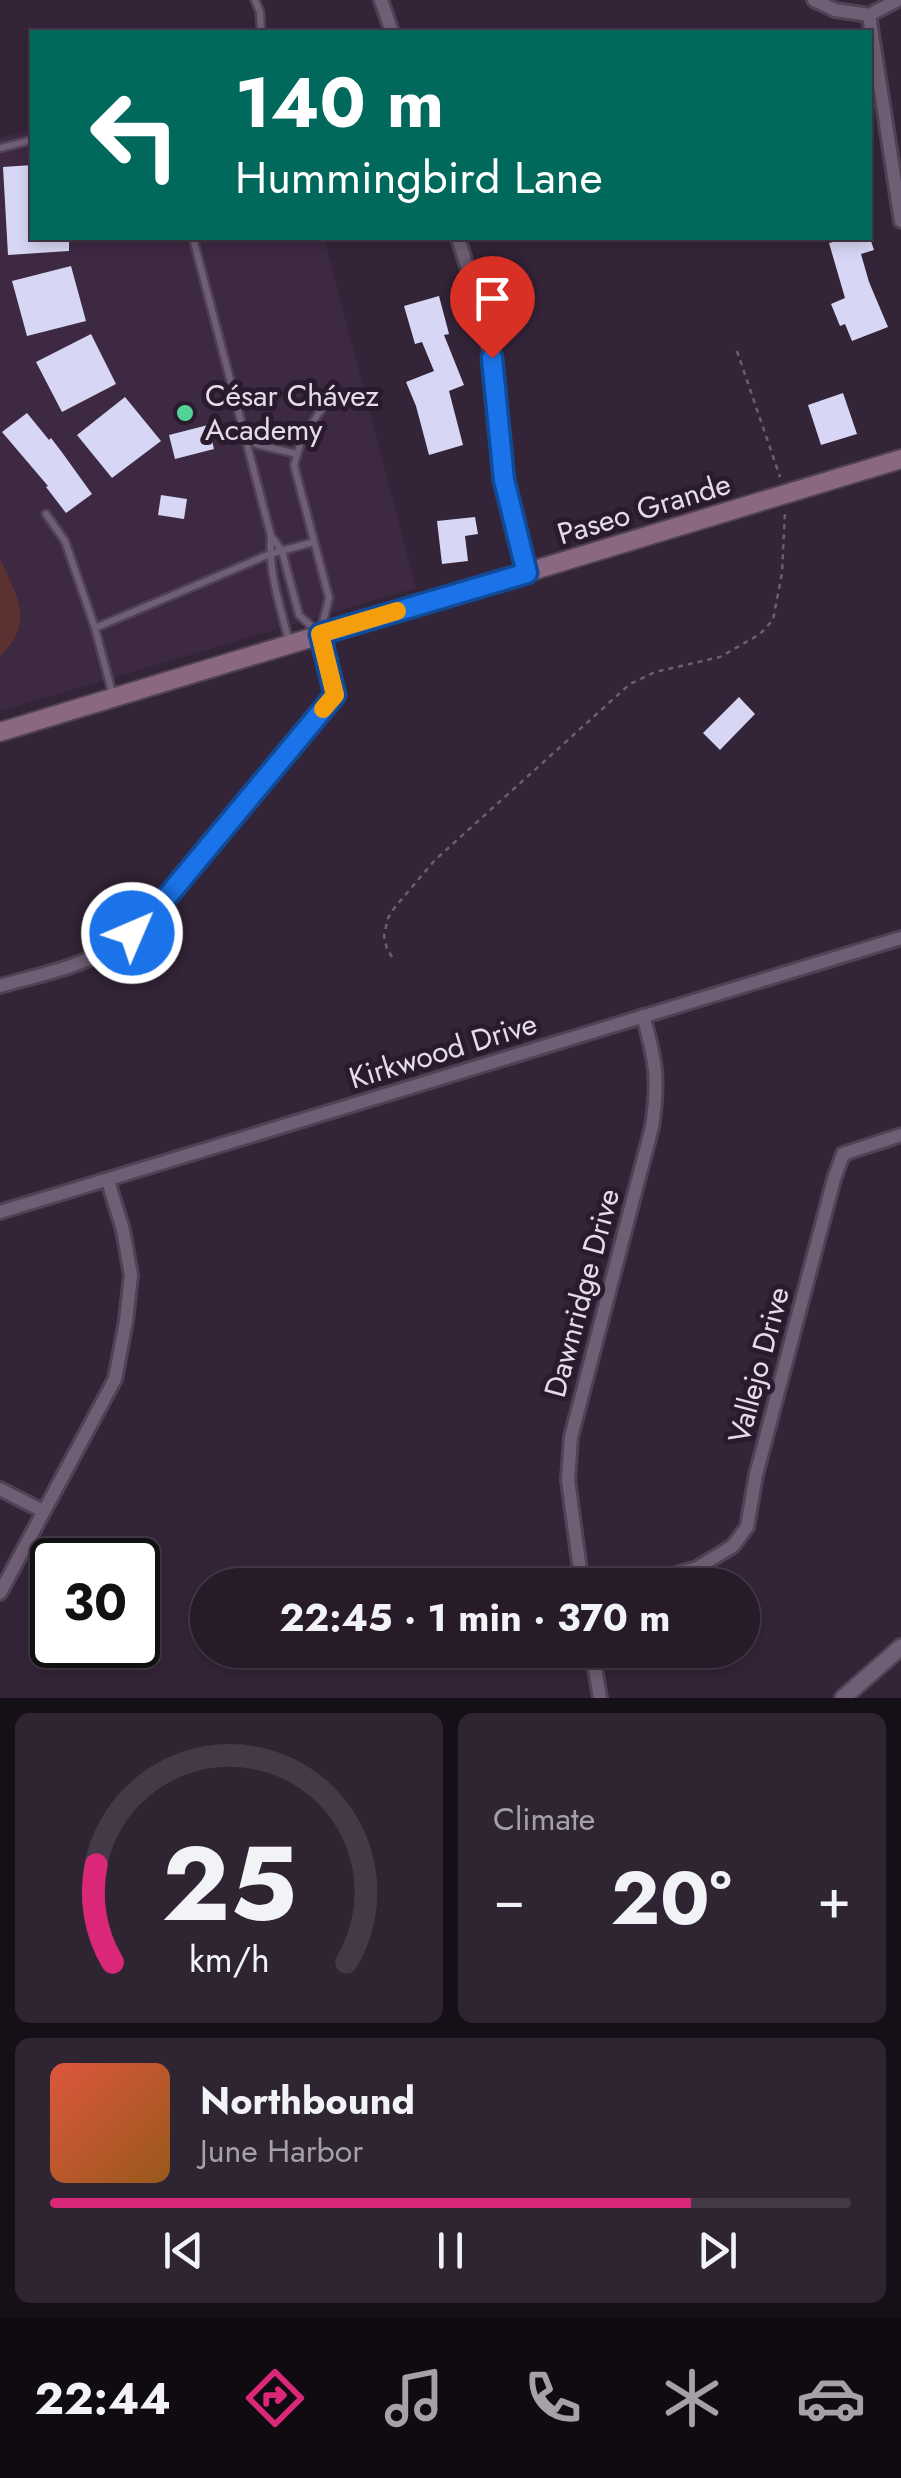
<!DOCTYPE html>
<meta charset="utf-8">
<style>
:root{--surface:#271b2a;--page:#2f2432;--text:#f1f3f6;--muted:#a4a1a8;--line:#433947;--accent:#db2777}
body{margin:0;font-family:Jost,sans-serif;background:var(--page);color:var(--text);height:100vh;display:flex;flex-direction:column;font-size:38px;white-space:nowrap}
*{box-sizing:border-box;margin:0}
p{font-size:32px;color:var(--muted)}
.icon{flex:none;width:55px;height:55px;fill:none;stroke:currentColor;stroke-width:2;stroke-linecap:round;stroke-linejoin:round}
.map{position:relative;height:1698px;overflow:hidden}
.sheet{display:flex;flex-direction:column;gap:15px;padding:15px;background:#150f17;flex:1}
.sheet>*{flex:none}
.hud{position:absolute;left:30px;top:30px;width:842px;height:210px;border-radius:0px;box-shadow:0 5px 15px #0003,0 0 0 2px var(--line);background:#00695c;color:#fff;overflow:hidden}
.speed{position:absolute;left:30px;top:1538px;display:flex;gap:20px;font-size:50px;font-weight:700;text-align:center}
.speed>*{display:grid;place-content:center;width:130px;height:130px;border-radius:50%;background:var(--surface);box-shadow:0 5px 15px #0003,0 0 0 2px var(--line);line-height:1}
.speed .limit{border:5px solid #111;border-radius:15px;background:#fff;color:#111}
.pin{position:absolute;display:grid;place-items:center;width:85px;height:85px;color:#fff;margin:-102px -42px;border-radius:50% 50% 50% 0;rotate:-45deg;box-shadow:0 0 10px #0007}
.pin .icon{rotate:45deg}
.me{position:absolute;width:110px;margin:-55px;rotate:45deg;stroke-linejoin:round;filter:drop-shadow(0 0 8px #0008)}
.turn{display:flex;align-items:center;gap:35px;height:210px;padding:0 40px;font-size:45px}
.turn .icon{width:130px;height:130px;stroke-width:2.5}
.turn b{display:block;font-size:70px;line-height:85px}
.big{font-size:75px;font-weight:700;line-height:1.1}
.sheet .tile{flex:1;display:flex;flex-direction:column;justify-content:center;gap:15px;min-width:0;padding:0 35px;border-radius:15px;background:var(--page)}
.sheet .dial{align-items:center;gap:0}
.dial svg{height:260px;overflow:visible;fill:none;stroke:var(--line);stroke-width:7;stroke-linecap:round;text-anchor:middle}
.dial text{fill:var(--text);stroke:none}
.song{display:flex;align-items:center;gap:30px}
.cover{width:120px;height:120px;border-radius:15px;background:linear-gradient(135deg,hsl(10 70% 55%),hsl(30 70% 35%))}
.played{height:10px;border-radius:5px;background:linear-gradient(90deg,var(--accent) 80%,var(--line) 80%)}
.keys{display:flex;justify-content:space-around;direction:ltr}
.heat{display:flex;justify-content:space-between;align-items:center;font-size:55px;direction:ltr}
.sheet .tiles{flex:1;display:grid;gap:15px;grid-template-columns:1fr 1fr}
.tile:last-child{grid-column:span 2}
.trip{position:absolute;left:190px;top:1568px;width:570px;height:100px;border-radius:50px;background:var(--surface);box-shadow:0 5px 15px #0003,0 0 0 2px var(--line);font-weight:700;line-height:100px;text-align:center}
.dock{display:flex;height:160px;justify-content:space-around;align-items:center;background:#100b11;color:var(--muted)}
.dock .icon{width:70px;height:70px}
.dock .active{color:var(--accent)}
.dock b{font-size:45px;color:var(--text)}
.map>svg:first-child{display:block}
</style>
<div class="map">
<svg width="901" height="1698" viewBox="0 0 901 1698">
<rect width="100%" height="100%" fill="#342438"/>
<polygon fill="#3e2943" points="32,129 32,238 324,238 416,588 0,711 0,138"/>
<path fill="#5b3230" d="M 0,559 C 17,596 36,623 0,656 Z"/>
<g fill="#d7d6f5">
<polygon points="32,165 32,238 69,238 69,251 8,255 3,167"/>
<polygon points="850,238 870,238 874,250 861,254 869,282 888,327 852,341 845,324 840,326 831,304 845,298 829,243"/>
<polygon points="71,266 86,321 27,336 12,281"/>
<polygon points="439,296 449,334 444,335 464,385 449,391 463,445 429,455 416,406 406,382 434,371 422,342 415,344 404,306"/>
<polygon points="91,334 116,384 62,412 36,362"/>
<polygon points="843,393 857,434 821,445 808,405"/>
<polygon points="125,397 161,441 112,478 77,435"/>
<polygon points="27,413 49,440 51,438 61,451 92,494 66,513 46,487 48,486 2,432"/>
<polygon points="208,425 214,449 175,459 169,435"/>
<polygon points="161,495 187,499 184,519 158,515"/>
<polygon points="475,517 478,534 465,536 468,561 442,564 437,521"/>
<polygon points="739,697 755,714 720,750 703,733"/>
</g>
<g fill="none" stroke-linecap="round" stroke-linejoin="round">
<g stroke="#504254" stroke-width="11">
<g id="service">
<polyline points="255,0 260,12 261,32"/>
<polyline points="0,148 32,140"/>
<polyline points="193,238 271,536 282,551 299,615 320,634 329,598 294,465 301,441 331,394"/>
<polyline points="247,440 259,445 297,454"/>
<polyline points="46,514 65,541 95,628 113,696"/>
<path d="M 271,537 C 268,573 281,608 289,642"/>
<polyline points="95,628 270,554 314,542"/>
</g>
</g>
<g stroke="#504254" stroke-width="18">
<g id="minor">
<polyline points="381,0 392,32"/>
<polyline points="814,0 835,10 869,15 898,0"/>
<polyline points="869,15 901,221"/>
<polyline points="458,238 480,307 492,358 504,480 527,573"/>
<path d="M 0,986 C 34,976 75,969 106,950 C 125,939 140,925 156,910 L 335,695 L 320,634"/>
<polyline points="0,1212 901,938"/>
<polyline points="0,1489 43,1511"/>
<path d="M 582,1585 L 568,1480 L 571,1437 L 652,1127 C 659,1080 656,1061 643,1016"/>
<polyline points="638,1585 697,1568 733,1546 747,1527 756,1475 834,1179 843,1154 901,1135"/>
<polyline points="0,1593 115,1379 126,1321 131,1275 123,1230 108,1181"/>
<polyline points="592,1650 600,1698"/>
</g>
</g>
<g stroke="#504254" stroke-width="20">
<polyline id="tertiary" points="843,1698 901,1647"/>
</g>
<g stroke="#504254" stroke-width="22">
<polyline id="secondary" points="0,732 901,459"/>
</g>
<g stroke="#6c5e6f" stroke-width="2.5" stroke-dasharray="5 5" stroke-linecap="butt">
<polyline points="737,351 780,477"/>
<polyline points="392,957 387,949 384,936 388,918 395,907 435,860 621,692 630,684 655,672 720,657 760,634 773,620 782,573 785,511"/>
</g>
<use href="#service" stroke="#705e75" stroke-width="6"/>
<use href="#minor" stroke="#705e75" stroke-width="12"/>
<use href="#tertiary" stroke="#705e75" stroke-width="15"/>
<use href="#secondary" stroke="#8b6882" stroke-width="18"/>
</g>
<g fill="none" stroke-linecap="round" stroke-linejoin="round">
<g stroke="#114b97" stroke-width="25">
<polyline id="route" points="132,933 156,910 335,695 320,634 527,573 504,480 492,358"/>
</g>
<use href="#route" stroke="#1a73e8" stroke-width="18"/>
<polyline stroke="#f59e0b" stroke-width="18" points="323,709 335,695 320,634 397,611"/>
</g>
<circle fill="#53d397" stroke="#2a1a2e" stroke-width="4" cx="185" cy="413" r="10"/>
<g text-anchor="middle" stroke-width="10" stroke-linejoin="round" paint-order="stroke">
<g font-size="30" fill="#e6dce9" stroke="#2a1a2e" text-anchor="start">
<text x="205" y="406">César Chávez<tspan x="205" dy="34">Academy</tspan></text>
</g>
<g font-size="30" fill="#e6dce9" stroke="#2a1a2e">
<text transform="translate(644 509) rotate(-17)" y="10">Paseo Grande</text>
<text transform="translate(443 1051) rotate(-17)" y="10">Kirkwood Drive</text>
<text transform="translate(582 1293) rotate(-75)" y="10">Dawnridge Drive</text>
<text transform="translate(759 1365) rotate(-75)" y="10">Vallejo Drive</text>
</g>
</g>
</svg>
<div class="speed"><div class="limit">30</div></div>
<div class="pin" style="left:492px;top:358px;background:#d93025"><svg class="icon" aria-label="arrive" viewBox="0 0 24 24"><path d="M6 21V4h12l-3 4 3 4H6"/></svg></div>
<svg class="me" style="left:132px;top:933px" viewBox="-20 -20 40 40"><circle r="17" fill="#1a73e8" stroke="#fff" stroke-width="3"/><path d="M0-11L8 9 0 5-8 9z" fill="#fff"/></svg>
<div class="trip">22:45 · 1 min · 370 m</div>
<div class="hud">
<div class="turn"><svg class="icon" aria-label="left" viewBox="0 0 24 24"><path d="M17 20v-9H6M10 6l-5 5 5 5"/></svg><div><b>140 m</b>Hummingbird Lane</div></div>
</div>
</div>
<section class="sheet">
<div class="tiles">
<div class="tile dial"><svg viewBox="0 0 100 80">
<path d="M14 69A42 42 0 1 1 86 69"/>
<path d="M14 69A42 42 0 0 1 9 39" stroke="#db2777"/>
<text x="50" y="56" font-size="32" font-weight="700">25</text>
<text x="50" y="72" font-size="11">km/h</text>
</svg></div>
<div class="tile"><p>Climate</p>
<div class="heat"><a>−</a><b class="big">20°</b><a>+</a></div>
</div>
<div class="tile">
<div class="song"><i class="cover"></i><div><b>Northbound</b><p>June Harbor</p></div></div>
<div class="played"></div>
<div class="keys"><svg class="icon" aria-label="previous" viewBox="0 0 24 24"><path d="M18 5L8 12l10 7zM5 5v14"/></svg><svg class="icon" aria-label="pause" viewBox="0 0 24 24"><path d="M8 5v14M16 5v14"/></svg><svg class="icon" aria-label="next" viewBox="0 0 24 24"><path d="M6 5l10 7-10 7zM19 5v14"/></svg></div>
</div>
</div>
</section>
<nav class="dock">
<b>22:44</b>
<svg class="icon active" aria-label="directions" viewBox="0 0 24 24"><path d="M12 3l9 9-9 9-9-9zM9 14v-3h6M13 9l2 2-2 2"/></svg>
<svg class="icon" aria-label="music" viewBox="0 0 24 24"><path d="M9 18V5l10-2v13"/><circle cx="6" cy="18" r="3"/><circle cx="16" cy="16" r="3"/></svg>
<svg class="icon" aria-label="phone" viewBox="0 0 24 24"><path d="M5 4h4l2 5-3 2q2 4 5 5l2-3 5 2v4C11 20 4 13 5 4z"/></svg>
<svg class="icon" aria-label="climate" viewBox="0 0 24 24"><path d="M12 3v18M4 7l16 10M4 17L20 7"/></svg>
<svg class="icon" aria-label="car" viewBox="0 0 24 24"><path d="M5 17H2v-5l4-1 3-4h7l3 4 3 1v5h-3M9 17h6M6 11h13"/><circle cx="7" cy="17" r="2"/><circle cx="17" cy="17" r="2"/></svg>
</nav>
